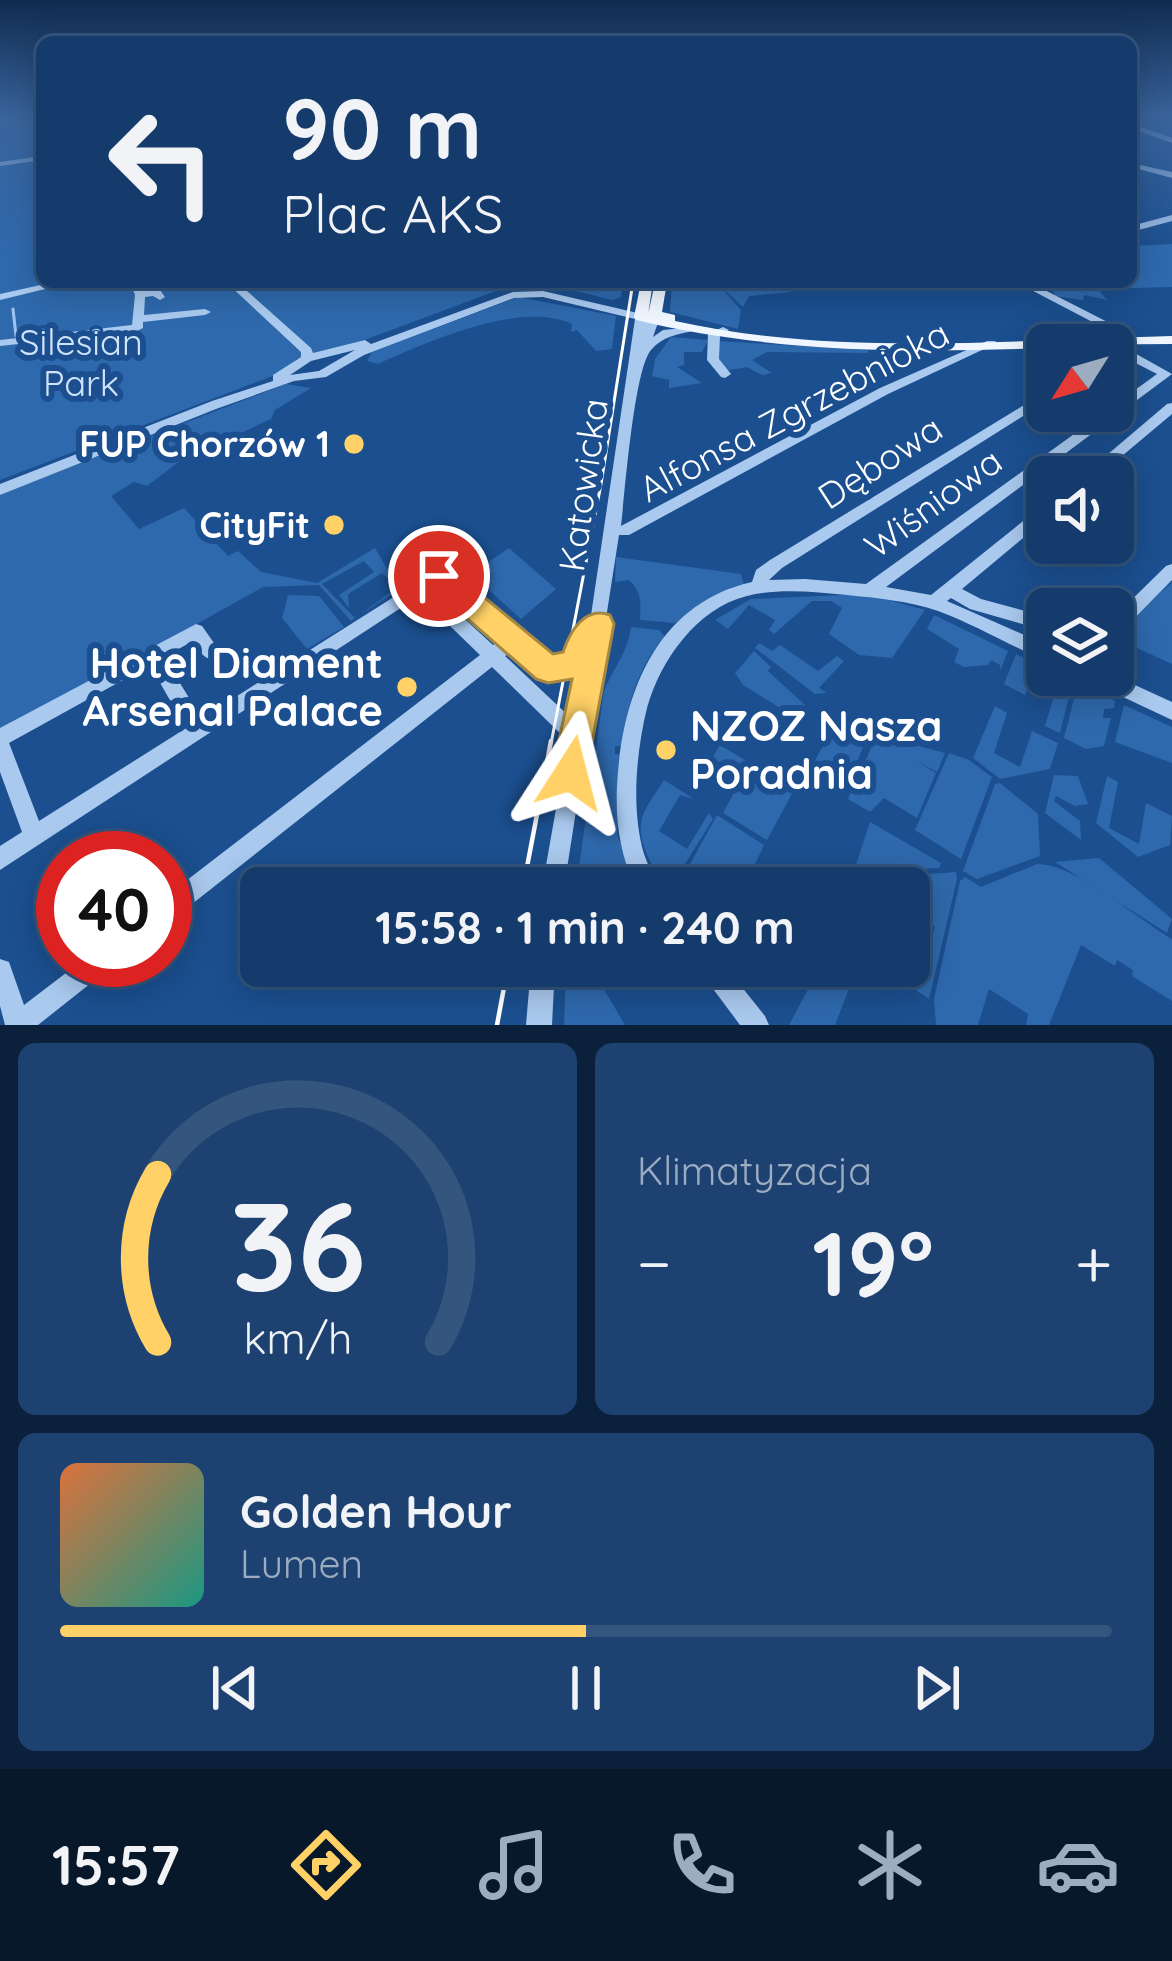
<!DOCTYPE html>
<html lang="pl">
<meta charset="utf-8">
<style>
:root{--surface:#143b6b;--page:#1d4271;--text:#f1f3f6;--muted:#9dadc1;--line:#33557e;--accent:#ffd166}
body{margin:0;font-family:Quicksand,sans-serif;background:var(--page);color:var(--text);height:100vh;display:flex;flex-direction:column;font-size:45px;white-space:nowrap}
*{box-sizing:border-box;margin:0}
p{font-size:39px;color:var(--muted)}
.icon{flex:none;width:66px;height:66px;fill:none;stroke:currentColor;stroke-width:2;stroke-linecap:round;stroke-linejoin:round}
.map{position:relative;height:1025px;overflow:hidden}
.drawer{display:flex;flex-direction:column;gap:18px;padding:18px;background:#0b203b;flex:1}
.drawer>*{flex:none}
.top-card{position:absolute;left:36px;top:36px;width:1101px;height:252px;border-radius:18px;box-shadow:0 6px 30px #0003,0 0 0 3px var(--line);background:#143b6b;color:var(--text);overflow:hidden}
.needle{width:78px;rotate:233deg}
.controls{position:absolute;left:1026px;top:324px;display:grid;gap:24px}
.controls a{display:grid;place-items:center;width:108px;height:108px;border-radius:18px;background:var(--surface);box-shadow:0 6px 30px #0003,0 0 0 3px var(--line);font-size:60px}
.speed{position:absolute;left:36px;top:831px;display:flex;gap:24px;font-size:60px;font-weight:700;text-align:center}
.speed>*{display:grid;place-content:center;width:156px;height:156px;border-radius:50%;background:var(--surface);box-shadow:0 6px 30px #0003,0 0 0 3px var(--line);line-height:1}
.speed .limit{border:18px solid #d22;background:#fff;color:#111}
.pin{position:absolute;display:grid;place-items:center;width:102px;height:102px;color:#fff;margin:-51px;border:6px solid #fff;border-radius:50%;box-shadow:0 3px 12px #0007}
.me{position:absolute;width:132px;margin:-66px;rotate:9deg;stroke-linejoin:round;filter:drop-shadow(0 0 9px #0008)}
.turn{display:flex;align-items:center;gap:42px;height:252px;padding:0 48px;font-size:54px}
.turn .icon{width:156px;height:156px;stroke-width:2.5}
.turn b{display:block;font-size:84px;line-height:102px}
.big{font-size:90px;font-weight:700;line-height:1.1}
.drawer .tile{flex:1;display:flex;flex-direction:column;justify-content:center;gap:18px;min-width:0;padding:0 42px;border-radius:18px;background:var(--page)}
.drawer .dial{align-items:center;gap:0}
.dial svg{height:312px;overflow:visible;fill:none;stroke:var(--line);stroke-width:7;stroke-linecap:round;text-anchor:middle}
.dial text{fill:var(--text);stroke:none}
.song{display:flex;align-items:center;gap:36px}
.cover{width:144px;height:144px;border-radius:18px;background:linear-gradient(135deg,hsl(20 70% 55%),hsl(170 70% 35%))}
.played{height:12px;border-radius:6px;background:linear-gradient(90deg,var(--accent) 50%,var(--line) 50%)}
.keys{display:flex;justify-content:space-around;direction:ltr}
.heat{display:flex;justify-content:space-between;align-items:center;font-size:66px;direction:ltr}
.drawer .tiles{flex:1;display:grid;gap:18px;grid-template-columns:1fr 1fr}
.tile:last-child{grid-column:span 2}
.trip{position:absolute;left:240px;top:867px;width:690px;height:120px;border-radius:18px;background:var(--surface);box-shadow:0 6px 30px #0003,0 0 0 3px var(--line);font-weight:700;line-height:120px;text-align:center}
.menu{display:flex;height:192px;justify-content:space-around;align-items:center;background:#08182b;color:var(--muted)}
.menu .icon{width:84px;height:84px}
.menu .selected{color:var(--accent)}
.menu b{font-size:54px;color:var(--text)}
.map>svg:first-child{display:block}
</style>
<div class="map">
<svg width="1172" height="1025" viewBox="0 0 1172 1025">
<rect width="100%" height="100%" fill="#1b4f8f"/>
<g fill="#2e69ad">
<polygon points="0,116 42,116 42,282 623,282 621,297 612,300 548,284 512,285 359,342 296,359 283,372 0,480"/>
<polygon points="1172,244 1172,287 1098,289 1107,300 1084,295 1083,300 1055,296 1051,282 1131,282 1131,246"/>
<polygon points="672,282 772,282 781,288 800,282 790,292 749,296 743,307 720,286 741,310 738,329 670,312"/>
<path d="M 519,297 L 616,316 L 612,349 L 596,351 L 577,330 L 571,332 L 572,324 C 521,300 427,342 378,364 L 367,361 L 372,352 Z"/>
<polygon points="671,337 708,340 702,352 684,352 684,365 677,367 702,383 669,388 669,380 652,376 655,359"/>
<polygon points="717,341 868,350 868,353 767,352 752,360 772,373 762,375 747,367 725,371 719,367"/>
<polygon points="286,384 311,388 275,410 271,419 180,461 147,486 134,482 111,496 139,529 184,508 228,556 238,551 261,572 317,583 375,548 386,567 407,584 360,615 397,587 382,573 348,594 349,608 339,595 374,572 364,561 322,584 355,618 351,621 319,585 263,587 0,733 0,494"/>
<polygon points="509,548 556,589 521,619 471,574"/>
<path d="M 616,557 L 741,574 L 744,585 L 675,623 L 640,620 C 641,603 642,592 629,580 L 615,582 Z"/>
<polygon points="1172,582 1172,664 1113,637"/>
<polygon points="867,594 925,610 892,658 859,655 829,634 842,608 831,601 812,601 774,634 769,630 775,620 749,605 728,629 715,620 751,599"/>
<polygon points="288,595 319,596 344,627 307,649 282,618"/>
<polygon points="934,615 1008,651 1000,671 1000,665 991,660 988,665 964,667 954,662 959,649 927,629"/>
<path d="M 631,627 L 659,630 L 665,637 C 638,666 627,704 623,746 L 615,746 L 615,754 L 622,755 L 617,835 L 629,866 L 610,876 L 615,888 L 576,888 L 604,691 C 614,667 628,652 631,627 Z"/>
<polygon points="759,643 772,651 780,645 818,671 837,656 844,661 819,688 827,693 815,694 755,648"/>
<polygon points="754,651 771,667 768,671 806,706 798,719 743,685 735,673"/>
<polygon points="1016,654 1047,669 1047,675 1073,681 1060,733 1045,726 1054,696 1029,684 1025,695 1004,684"/>
<polygon points="1078,683 1115,701 1114,708 1104,709 1103,718 1111,718 1104,746 1086,749 1064,738"/>
<polygon points="1124,705 1172,727 1172,763 1115,742"/>
<polygon points="995,706 1007,713 994,753 1020,767 1032,731 1058,743 1050,769 1000,779 973,758"/>
<polygon points="869,733 844,793 808,774 826,740"/>
<polygon points="877,735 945,753 937,772 915,760 936,773 917,818 884,798 870,812 848,799"/>
<polygon points="720,745 794,790 767,840 723,813 743,776 716,760 695,795 691,792"/>
<polygon points="949,753 969,760 992,777 961,859 915,830"/>
<polygon points="1054,775 1078,776 1088,804 1075,806 1056,796 1054,801 1080,821 1081,840 1045,813"/>
<polygon points="1107,776 1118,782 1109,828 1139,844 1146,803 1172,816 1170,845 1138,857 1096,823"/>
<path d="M 664,780 L 694,799 L 680,795 L 659,831 L 687,849 L 709,813 L 713,819 L 671,886 C 653,874 634,837 643,815 C 648,803 657,791 664,780 Z"/>
<polygon points="1000,783 1038,814 1040,856 977,879 963,871 995,784"/>
<path d="M 717,815 L 764,845 C 742,896 727,888 677,888 Z"/>
<polygon points="870,822 941,863 939,868 854,871"/>
<polygon points="1099,858 1172,919 1167,933 1055,862"/>
<path d="M 1037,864 C 1074,863 1139,920 1172,939 L 1172,1001 L 1132,976 L 1133,970 L 1117,960 L 1115,966 L 1081,945 L 1049,1025 L 1026,1025 L 1028,1014 L 989,989 L 978,1025 L 936,1025 L 934,999 L 960,881 L 965,877 L 981,887 Z"/>
<polygon points="956,872 957,879 929,999 910,986 914,965 921,968 935,927 909,910 909,888 859,888 848,880"/>
<polygon points="566,966 590,966 625,1025 564,1025"/>
<polygon points="813,980 849,989 835,1025 789,1025"/>
</g>
<g fill="none" stroke-linecap="round" stroke-linejoin="round">
<polyline stroke="#9cc4f0" stroke-width="3" points="13,309 16,336"/>
<g fill="#a9c9ee" fill-rule="evenodd">
<polygon points="1131,123 1172,138 1172,143 1131,128"/>
<polygon points="42,156 42,160 0,166 0,162"/>
<polygon points="1131,163 1172,172 1172,178 1131,167"/>
<polygon points="1172,215 1172,221 1131,232 1131,226"/>
<polygon points="54,282 74,282 0,300 0,294"/>
<polygon points="130,282 140,282 144,291 160,290 165,297 160,300 153,296 145,297 144,315 205,309 211,312 205,315 143,322 143,328 137,331 0,346 0,340 132,325 135,295"/>
<path d="M 226,282 L 237,282 L 311,348 L 313,353 L 365,340 L 371,344 L 513,292 L 543,291 L 642,314 L 642,310 L 659,312 L 661,314 L 653,337 L 663,330 L 693,327 L 693,331 C 677,334 662,337 651,350 C 634,370 625,492 621,526 L 880,388 L 987,341 L 995,341 L 997,343 L 888,394 L 629,535 L 619,535 L 564,888 L 542,888 L 568,741 L 492,667 L 173,919 L 165,922 L 165,897 L 480,655 L 419,596 L 0,870 L 0,846 L 22,832 L 0,772 L 0,728 L 196,624 L 202,626 L 221,653 L 218,658 C 205,663 200,651 193,641 L 164,657 L 194,706 L 196,712 L 194,718 L 187,721 L 180,718 L 150,665 L 9,743 L 39,821 L 435,571 L 462,583 L 551,661 L 568,657 L 576,638 L 590,622 L 635,319 L 543,297 L 514,298 L 364,355 L 326,377 L 294,381 L 216,409 L 0,495 L 0,484 L 212,401 L 273,381 L 273,375 L 301,357 L 301,352 ZM 355,350 L 319,371 L 290,375 L 311,361 ZM 436,585 L 450,593 L 502,639 L 493,645 L 431,588 ZM 514,650 C 543,676 541,681 581,670 L 572,719 L 505,656 Z"/>
<path d="M 1016,282 L 1029,282 L 1135,336 L 1137,338 L 1131,351 L 1172,374 L 886,587 L 931,595 L 1042,506 L 1047,505 L 1047,518 L 962,589 L 981,599 L 1047,617 L 1047,631 L 970,609 L 951,598 L 947,601 L 1047,645 L 1047,661 C 1010,646 976,625 938,611 C 909,601 877,598 847,595 C 815,592 778,588 747,596 C 697,608 660,661 647,708 C 636,753 631,810 644,854 C 648,866 654,877 659,888 L 636,888 C 616,847 614,806 619,762 C 628,680 664,602 752,582 L 756,570 L 770,560 L 1047,391 L 1047,401 L 782,568 L 769,580 L 805,579 L 866,584 L 1106,411 L 1113,411 L 1113,406 L 1157,374 L 1118,354 L 1116,351 L 1125,339 Z"/>
<polygon points="723,327 729,330 720,336 719,359 731,374 725,378 721,377 707,360 708,334"/>
<polygon points="1172,403 1172,414 1097,477 1081,477 1167,404"/>
<polygon points="1172,564 1172,580 1119,634 1113,636 1113,618 1166,566"/>
<polygon points="1086,675 1113,675 1172,702 1172,720 1089,681"/>
<polygon points="0,959 9,962 24,1005 83,960 114,960 110,968 38,1025 5,1025 0,1006"/>
<polygon points="531,966 555,966 552,1025 526,1025"/>
<polygon points="698,966 725,966 765,1016 769,1025 740,1025 702,974"/>
</g>
<path fill="#f0f6ff" fill-rule="evenodd" d="M 641,282 L 653,282 L 648,315 L 655,282 L 667,282 L 662,312 L 675,315 L 675,321 C 837,357 1007,340 1172,336 L 1172,344 L 1047,345 L 1047,348 C 906,353 774,353 636,320 L 634,317 Z"/>
<polyline stroke="#fff" stroke-width="3" points="551,744 601,484 633,282"/>
<g stroke="#fff" stroke-width="4.5">
<polyline points="523,888 551,741"/>
<polyline points="497,1025 508,966"/>
</g>
</g>
<linearGradient id="sky" x2="0" y2="1"><stop stop-color="#0f2b4f"/><stop offset="0.45" stop-color="#39639b"/><stop offset="1" stop-color="#39639b" stop-opacity="0"/></linearGradient>
<rect width="1172" height="259" fill="url(#sky)"/>
<path fill="#ffd166" stroke="#a68842" stroke-width="3" d="M 439,565 L 449,568 L 553,654 L 563,652 C 570,631 585,606 610,615 L 614,624 L 584,786 L 571,791 L 558,786 L 552,773 L 572,679 L 548,683 L 536,679 L 428,584 L 424,576 L 428,568 Z"/>
<g fill="#ffd166" stroke="#1b4f8f" stroke-width="4.5">
<circle cx="354" cy="444" r="12"/>
<circle cx="334" cy="525" r="12"/>
<circle cx="407" cy="687" r="12"/>
<circle cx="666" cy="750" r="12"/>
</g>
<g text-anchor="middle" stroke-width="12" stroke-linejoin="round" paint-order="stroke">
<g font-size="36" fill="#cfe3fa" stroke="#1b4f8f">
<text x="81" y="355">Silesian<tspan x="81" dy="41">Park</tspan></text>
</g>
<g font-size="36" fill="#fff" stroke="#1b4f8f">
<text transform="translate(794 411) rotate(-28)" y="13">Alfonsa Zgrzebnioka</text>
<text transform="translate(880 462) rotate(-33)" y="13">Dębowa</text>
<text transform="translate(583 485) rotate(-82)" y="13">Katowicka</text>
<text transform="translate(933 503) rotate(-36)" y="13">Wiśniowa</text>
</g>
<g font-size="36" font-weight="bold" fill="#fff" stroke="#1b4f8f" text-anchor="end">
<text x="330" y="457">FUP Chorzów 1</text>
<text x="310" y="538">CityFit</text>
</g>
<g font-size="42" font-weight="bold" fill="#fff" stroke="#1b4f8f" text-anchor="end">
<text x="383" y="678">Hotel Diament<tspan x="383" dy="48">Arsenal Palace</tspan></text>
<text x="690" y="741" text-anchor="start">NZOZ Nasza<tspan x="690" dy="48">Poradnia</tspan></text>
</g>
</g>
</svg>
<div class="controls">
<a><svg class="needle" viewBox="-14 -14 28 28"><path d="M0-13l5 13h-10z" fill="#e53935"/><path d="M0 13l5-13h-10z" fill="#9dadc1"/></svg></a>
<a><svg class="icon" aria-label="sound" viewBox="0 0 24 24"><path d="M4 9h4l5-4v14l-5-4H4zM17 9q2 3 0 6"/></svg></a>
<a><svg class="icon" aria-label="layers" viewBox="0 0 24 24"><path d="M12 4l9 5-9 5-9-5zM3 14l9 5 9-5"/></svg></a>
</div>
<div class="speed"><div class="limit">40</div></div>
<div class="pin" style="left:439px;top:576px;background:#d93025"><svg class="icon" aria-label="arrive" viewBox="0 0 24 24"><path d="M6 21V4h12l-3 4 3 4H6"/></svg></div>
<svg class="me" style="left:571px;top:773px" viewBox="-20 -20 40 40"><path d="M0-17L14 15 0 8-14 15z" fill="#ffd166" stroke="#fff" stroke-width="4"/></svg>
<div class="trip">15:58 · 1 min · 240 m</div>
<div class="top-card">
<div class="turn"><svg class="icon" aria-label="left" viewBox="0 0 24 24"><path d="M17 20v-9H6M10 6l-5 5 5 5"/></svg><div><b>90 m</b>Plac AKS</div></div>
</div>
</div>
<section class="drawer">
<div class="tiles">
<div class="tile dial"><svg viewBox="0 0 100 80">
<path d="M14 69A42 42 0 1 1 86 69"/>
<path d="M14 69A42 42 0 0 1 14 26" stroke="#ffd166"/>
<text x="50" y="56" font-size="32" font-weight="700">36</text>
<text x="50" y="72" font-size="11">km/h</text>
</svg></div>
<div class="tile"><p>Klimatyzacja</p>
<div class="heat"><a>−</a><b class="big">19°</b><a>+</a></div>
</div>
<div class="tile">
<div class="song"><i class="cover"></i><div><b>Golden Hour</b><p>Lumen</p></div></div>
<div class="played"></div>
<div class="keys"><svg class="icon" aria-label="previous" viewBox="0 0 24 24"><path d="M18 5L8 12l10 7zM5 5v14"/></svg><svg class="icon" aria-label="pause" viewBox="0 0 24 24"><path d="M8 5v14M16 5v14"/></svg><svg class="icon" aria-label="next" viewBox="0 0 24 24"><path d="M6 5l10 7-10 7zM19 5v14"/></svg></div>
</div>
</div>
</section>
<nav class="menu">
<b>15:57</b>
<svg class="icon selected" aria-label="directions" viewBox="0 0 24 24"><path d="M12 3l9 9-9 9-9-9zM9 14v-3h6M13 9l2 2-2 2"/></svg>
<svg class="icon" aria-label="music" viewBox="0 0 24 24"><path d="M9 18V5l10-2v13"/><circle cx="6" cy="18" r="3"/><circle cx="16" cy="16" r="3"/></svg>
<svg class="icon" aria-label="phone" viewBox="0 0 24 24"><path d="M5 4h4l2 5-3 2q2 4 5 5l2-3 5 2v4C11 20 4 13 5 4z"/></svg>
<svg class="icon" aria-label="climate" viewBox="0 0 24 24"><path d="M12 3v18M4 7l16 10M4 17L20 7"/></svg>
<svg class="icon" aria-label="car" viewBox="0 0 24 24"><path d="M5 17H2v-5l4-1 3-4h7l3 4 3 1v5h-3M9 17h6M6 11h13"/><circle cx="7" cy="17" r="2"/><circle cx="17" cy="17" r="2"/></svg>
</nav>
